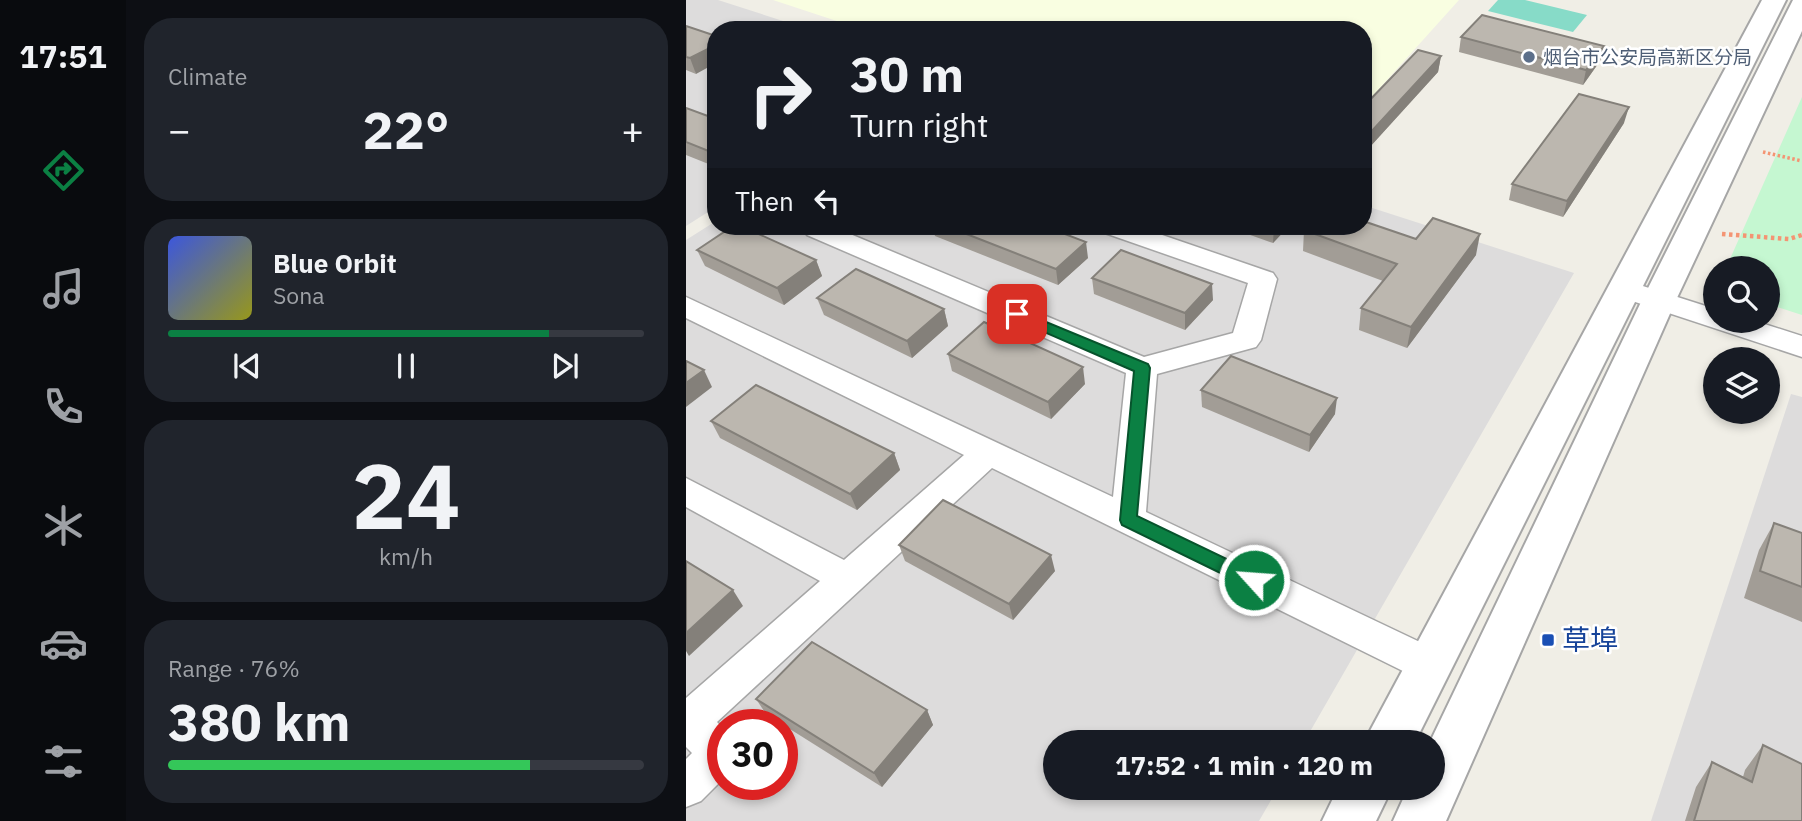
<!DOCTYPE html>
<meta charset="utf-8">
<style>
:root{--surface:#171b24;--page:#20242c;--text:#f1f3f6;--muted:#9ea1a6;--line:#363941;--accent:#0b8043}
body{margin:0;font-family:"IBM Plex Sans","Noto Sans SC",sans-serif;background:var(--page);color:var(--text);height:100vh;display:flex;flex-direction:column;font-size:26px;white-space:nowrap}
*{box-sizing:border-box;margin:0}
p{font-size:23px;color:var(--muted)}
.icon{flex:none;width:38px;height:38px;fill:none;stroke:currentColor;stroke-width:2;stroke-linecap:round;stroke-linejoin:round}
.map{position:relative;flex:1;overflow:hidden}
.side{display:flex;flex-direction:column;gap:18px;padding:18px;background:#0d0f14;width:560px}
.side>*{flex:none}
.banner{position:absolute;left:21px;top:21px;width:665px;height:214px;border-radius:28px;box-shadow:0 4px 10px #0003;background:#171b24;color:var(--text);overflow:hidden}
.controls{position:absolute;left:1017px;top:256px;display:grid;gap:14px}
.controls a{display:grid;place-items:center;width:77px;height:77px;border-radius:50%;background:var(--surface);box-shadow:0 4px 10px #0003;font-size:35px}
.speed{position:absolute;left:21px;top:709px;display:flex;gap:14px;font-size:35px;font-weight:700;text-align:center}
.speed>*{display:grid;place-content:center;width:91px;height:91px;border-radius:50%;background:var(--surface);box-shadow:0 4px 10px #0003;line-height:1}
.speed .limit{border:10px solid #d22;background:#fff;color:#111}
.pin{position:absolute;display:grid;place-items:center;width:60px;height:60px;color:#fff;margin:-30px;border-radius:14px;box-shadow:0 4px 10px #0006}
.me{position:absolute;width:77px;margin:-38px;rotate:296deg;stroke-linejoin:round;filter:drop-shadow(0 0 5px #0008)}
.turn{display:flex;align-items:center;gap:24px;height:147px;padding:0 28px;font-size:32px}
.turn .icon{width:91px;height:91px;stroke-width:2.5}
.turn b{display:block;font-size:49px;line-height:60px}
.then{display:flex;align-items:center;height:66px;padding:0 28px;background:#0003;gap:14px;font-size:26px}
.big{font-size:52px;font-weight:800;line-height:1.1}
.side .widget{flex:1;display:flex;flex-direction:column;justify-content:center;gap:10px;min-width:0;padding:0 24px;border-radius:28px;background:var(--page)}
.side .dial{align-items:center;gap:0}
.dial b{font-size:91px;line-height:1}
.song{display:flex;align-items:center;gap:21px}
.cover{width:84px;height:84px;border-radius:10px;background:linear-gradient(135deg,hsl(230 70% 55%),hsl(60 70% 35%))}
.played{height:7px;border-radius:4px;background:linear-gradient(90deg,var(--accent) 80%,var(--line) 80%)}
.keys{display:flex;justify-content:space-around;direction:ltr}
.heat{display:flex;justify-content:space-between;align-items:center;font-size:38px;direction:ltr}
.charge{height:10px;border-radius:5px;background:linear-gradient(90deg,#34c759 76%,var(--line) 0)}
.trip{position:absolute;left:357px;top:730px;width:402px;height:70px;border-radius:35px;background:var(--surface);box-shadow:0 4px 10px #0003;font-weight:800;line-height:70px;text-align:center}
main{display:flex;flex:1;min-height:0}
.tab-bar{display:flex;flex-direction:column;width:126px;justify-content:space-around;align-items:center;background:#090b0e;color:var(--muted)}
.tab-bar .icon{width:49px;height:49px}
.tab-bar .current{color:var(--accent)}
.tab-bar b{font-size:32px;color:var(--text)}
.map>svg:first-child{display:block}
</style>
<main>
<nav class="tab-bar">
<b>17:51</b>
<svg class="icon current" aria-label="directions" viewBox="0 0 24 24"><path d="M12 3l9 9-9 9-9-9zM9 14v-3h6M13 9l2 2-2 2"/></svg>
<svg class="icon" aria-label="music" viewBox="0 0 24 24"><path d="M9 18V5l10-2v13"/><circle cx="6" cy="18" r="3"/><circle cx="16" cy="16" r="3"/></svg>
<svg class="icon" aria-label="phone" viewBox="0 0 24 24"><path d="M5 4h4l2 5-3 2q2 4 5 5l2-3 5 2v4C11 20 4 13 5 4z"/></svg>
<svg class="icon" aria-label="climate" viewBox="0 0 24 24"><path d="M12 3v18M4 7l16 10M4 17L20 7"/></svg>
<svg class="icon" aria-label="car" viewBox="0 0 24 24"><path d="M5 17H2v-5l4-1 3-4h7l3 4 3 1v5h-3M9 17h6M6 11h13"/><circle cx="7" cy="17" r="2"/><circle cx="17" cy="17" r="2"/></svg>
<svg class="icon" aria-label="filters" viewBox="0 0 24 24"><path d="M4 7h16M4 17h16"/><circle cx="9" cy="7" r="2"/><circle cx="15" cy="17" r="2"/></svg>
</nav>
<section class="side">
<div class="widget"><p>Climate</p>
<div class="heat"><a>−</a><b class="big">22°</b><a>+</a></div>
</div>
<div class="widget">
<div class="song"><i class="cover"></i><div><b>Blue Orbit</b><p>Sona</p></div></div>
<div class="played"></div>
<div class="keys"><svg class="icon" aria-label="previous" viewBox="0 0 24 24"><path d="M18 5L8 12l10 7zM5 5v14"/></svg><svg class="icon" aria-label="pause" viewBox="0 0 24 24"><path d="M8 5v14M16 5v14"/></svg><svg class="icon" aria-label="next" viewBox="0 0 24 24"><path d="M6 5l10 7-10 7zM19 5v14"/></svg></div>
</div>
<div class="widget dial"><b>24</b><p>km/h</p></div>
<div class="widget"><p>Range · 76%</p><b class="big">380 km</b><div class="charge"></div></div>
</section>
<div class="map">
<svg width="1116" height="821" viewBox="0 0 1116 821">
<rect width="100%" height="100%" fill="#f0eee6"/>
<g fill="#dddcdc" fill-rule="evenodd">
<polygon points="0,0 32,0 125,30 30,30 30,207 0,226"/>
<path d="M 677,205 L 888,273 L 618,742 L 369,742 L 369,788 L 592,788 L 573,821 L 0,821 L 0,240 L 30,221 L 30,226 L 677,226 ZM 37,724 L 96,724 L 96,784 L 37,784 Z"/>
<polygon points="1105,394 1116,397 1116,821 965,821"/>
</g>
<polygon fill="#f9fee1" points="87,0 773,0 682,101 677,100 677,30 178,30"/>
<polygon fill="#c5f7d1" points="1116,97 1116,315 1082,304 1082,268 1040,268"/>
<polygon fill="#87dbc8" points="812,0 839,0 901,15 887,32 802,11"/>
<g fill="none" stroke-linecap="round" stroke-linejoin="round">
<g stroke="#a6a6a6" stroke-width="3">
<g id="minor">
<polygon points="119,226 145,226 458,357 547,333 562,283 416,232 412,226 450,226 587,273 591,279 575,340 570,347 471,374 460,512 757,653 762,665 757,677 743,682 729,677 306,468 31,722 37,728 37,779 15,801 0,807 0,759 6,753 0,747 0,698 134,581 0,507 0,478 158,560 278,455 0,318 0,297 427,497 440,373 121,235 117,229"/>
<polygon points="938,280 1029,309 1029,320 1066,320 1116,336 1116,357 928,295 924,289 928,283"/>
</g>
</g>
<g stroke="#a6a6a6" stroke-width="4">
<g id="tertiary">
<polygon points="1076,0 1100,0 729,742 678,742"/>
<polygon points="1107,0 1116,0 1116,31 990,300 760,821 707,821 722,788 747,788 747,742 744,742 956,300"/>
<polygon points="652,788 706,788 690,821 636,821"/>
</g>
</g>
<polyline stroke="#f49473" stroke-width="3.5" stroke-dasharray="2.5 2.5" stroke-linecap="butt" points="1077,152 1116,161"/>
<polyline stroke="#f49473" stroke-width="4.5" stroke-dasharray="3.5 3.5" stroke-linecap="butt" points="1036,234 1103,239 1116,235"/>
<use href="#minor" fill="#fff" fill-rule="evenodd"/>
<use href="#tertiary" fill="#fff" fill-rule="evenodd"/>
</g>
<g fill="#a29d96">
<polygon points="0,26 10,74 0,70"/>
<polygon points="775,37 914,61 897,85 773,52"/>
<polygon points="755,56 752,72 682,149 677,147 677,107"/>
<polygon points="0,108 30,119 30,167 0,155"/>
<polygon points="938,123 877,217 823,200 826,184"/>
<polygon points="246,226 358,226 402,258 372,285 249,236"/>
<polygon points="539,226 603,226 587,243"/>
<polygon points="618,230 730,239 790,255 721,348 673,330 675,308 697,281 617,251"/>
<polygon points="11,250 130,260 136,276 98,305 19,266"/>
<polygon points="406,278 527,300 499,330 408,294"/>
<polygon points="131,298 258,309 262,326 226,358 138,315"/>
<polygon points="262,354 399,384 365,419 266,371"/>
<polygon points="515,390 649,414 623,452 516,407"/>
<polygon points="25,421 208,453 214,470 171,510 34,438"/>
<polygon points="1088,523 1116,533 1116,622 1058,598 1073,550"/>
<polygon points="213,545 369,571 327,620 219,561"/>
<polygon points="70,699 241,710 247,725 196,787 80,714"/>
<polygon points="1077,745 1116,821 999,821 1010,787 1026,762 1057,777 1059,770"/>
</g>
<g fill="#84807a">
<polygon points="30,45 30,63 10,74 4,58"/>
<polygon points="918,46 914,61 897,85 900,70"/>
<polygon points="755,56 752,72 682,149 684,133"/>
<polygon points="943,107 938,123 877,217 881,201"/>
<polygon points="588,226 603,226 587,243"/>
<polygon points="794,234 790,255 721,348 725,327"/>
<polygon points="400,242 402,258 372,285 370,269"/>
<polygon points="130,260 136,276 98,305 91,288"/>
<polygon points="526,284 527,300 499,330 499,313"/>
<polygon points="258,309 262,326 226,358 221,341"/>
<polygon points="397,367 399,384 365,419 362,402"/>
<polygon points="18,370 26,387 0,407 0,383"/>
<polygon points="651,398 649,414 623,452 624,435"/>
<polygon points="208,453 214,470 171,510 164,494"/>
<polygon points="365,555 369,571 327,620 323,604"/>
<polygon points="47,590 57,606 3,656 0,651 0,633"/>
<polygon points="241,710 247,725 196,787 188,773"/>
</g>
<g fill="#bcb7af" stroke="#84807a" stroke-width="2">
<polygon points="796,15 918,46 900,70 775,37"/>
<polygon points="0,26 30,36 30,45 4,58 0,57"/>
<polygon points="732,50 755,56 684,133 677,131 677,107"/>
<polygon points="893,94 943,107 881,201 826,184"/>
<polygon points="0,108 30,119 30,154 0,142"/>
<polygon points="747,218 794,234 725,327 675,308 711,264 618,230 622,226 677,226 677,221 730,239"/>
<polygon points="47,226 55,226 130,260 91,288 11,250"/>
<polygon points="260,226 358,226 400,242 370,269"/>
<polygon points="435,250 526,284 499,313 406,278"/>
<polygon points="170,269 258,309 221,341 131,298"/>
<polygon points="298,322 397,367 362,402 262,354"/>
<polygon points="545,356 651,398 624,435 515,390"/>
<polygon points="0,361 18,370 0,383"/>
<polygon points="70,385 208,453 164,494 25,421"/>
<polygon points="257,500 365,555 323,604 213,545"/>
<polygon points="1088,523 1116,533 1116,587 1074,571"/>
<polygon points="0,561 47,590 0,633"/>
<polygon points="126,642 241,710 188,773 70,699"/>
<polygon points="1077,745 1116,764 1116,821 1008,821 1026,762 1066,782"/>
</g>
<polygon fill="#0b8043" stroke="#07532c" stroke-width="2" points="331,310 462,364 464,368 451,516 574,575 577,580 574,586 568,588 561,586 436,525 434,520 448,371 326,318 323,314"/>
<circle fill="#5c6f8a" stroke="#fff" stroke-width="2.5" cx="843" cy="57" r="7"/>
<rect fill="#1a4fb4" stroke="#fff" stroke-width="2.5" x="855" y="633" width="14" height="14" rx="3.5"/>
<g text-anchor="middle" stroke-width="5" stroke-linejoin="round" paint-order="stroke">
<g font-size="19" fill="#4e5e75" stroke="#fff" text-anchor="start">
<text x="857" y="64">烟台市公安局高新区分局</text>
</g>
<g font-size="28" fill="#164399" stroke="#fff" text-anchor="start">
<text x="876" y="650">草埠</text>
</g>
</g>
</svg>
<div class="controls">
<a><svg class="icon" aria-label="search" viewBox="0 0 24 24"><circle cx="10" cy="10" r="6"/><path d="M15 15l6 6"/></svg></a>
<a><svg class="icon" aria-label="layers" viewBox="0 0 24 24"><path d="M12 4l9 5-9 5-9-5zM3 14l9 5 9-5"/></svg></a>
</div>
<div class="speed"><div class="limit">30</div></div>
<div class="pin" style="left:331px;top:314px;background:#d93025"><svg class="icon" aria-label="arrive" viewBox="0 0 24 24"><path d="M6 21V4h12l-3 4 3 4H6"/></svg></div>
<svg class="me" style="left:568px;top:580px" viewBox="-20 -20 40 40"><circle r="17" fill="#0b8043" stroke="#fff" stroke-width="3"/><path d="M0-11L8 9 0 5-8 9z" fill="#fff"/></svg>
<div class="trip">17:52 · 1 min · 120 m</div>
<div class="banner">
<div class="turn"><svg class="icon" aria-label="right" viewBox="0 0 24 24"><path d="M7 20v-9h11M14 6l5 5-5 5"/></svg><div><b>30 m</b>Turn right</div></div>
<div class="then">Then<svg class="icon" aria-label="left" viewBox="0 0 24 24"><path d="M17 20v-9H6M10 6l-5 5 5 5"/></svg></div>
</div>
</div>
</main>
